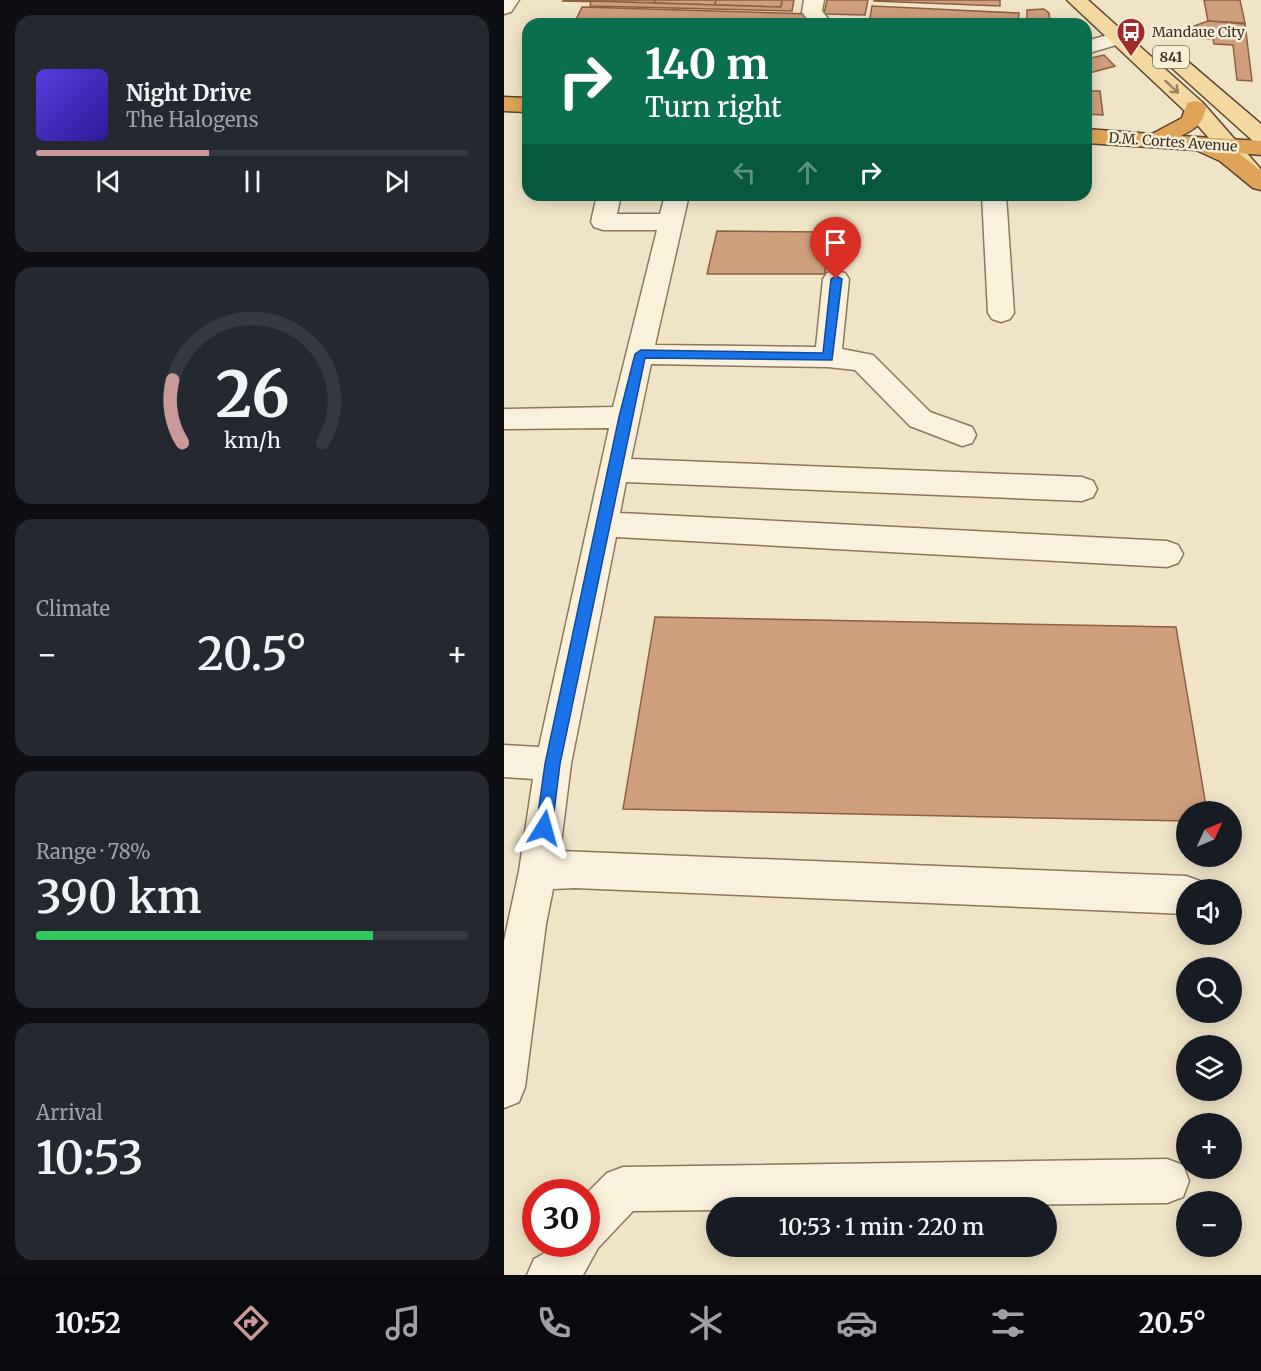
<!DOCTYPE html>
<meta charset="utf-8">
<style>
:root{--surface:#171b24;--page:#242831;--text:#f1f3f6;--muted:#9ea1a6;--line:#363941;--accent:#cc999b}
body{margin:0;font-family:Merriweather,serif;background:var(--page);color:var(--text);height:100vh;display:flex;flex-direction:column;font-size:22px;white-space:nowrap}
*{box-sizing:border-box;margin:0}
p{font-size:20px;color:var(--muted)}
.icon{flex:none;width:33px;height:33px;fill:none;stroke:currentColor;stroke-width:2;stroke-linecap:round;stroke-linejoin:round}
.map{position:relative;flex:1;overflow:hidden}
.side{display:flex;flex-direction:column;gap:15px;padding:15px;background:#0d0f14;width:504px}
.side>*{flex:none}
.hud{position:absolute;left:18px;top:18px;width:570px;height:183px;border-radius:18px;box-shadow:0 3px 15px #0003;background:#0b6e4f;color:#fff;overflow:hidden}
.needle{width:39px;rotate:46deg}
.tools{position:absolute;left:672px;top:801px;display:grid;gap:12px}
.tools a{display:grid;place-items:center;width:66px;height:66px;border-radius:50%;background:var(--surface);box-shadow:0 3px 15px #0003;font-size:30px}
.speed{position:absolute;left:18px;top:1179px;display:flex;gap:12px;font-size:30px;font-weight:700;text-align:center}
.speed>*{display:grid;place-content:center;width:78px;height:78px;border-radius:50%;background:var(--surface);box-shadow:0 3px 15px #0003;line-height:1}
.speed .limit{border:9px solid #d22;background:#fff;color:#111}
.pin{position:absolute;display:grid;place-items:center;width:51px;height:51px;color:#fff;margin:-62px -26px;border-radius:50% 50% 50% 0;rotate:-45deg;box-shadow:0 0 6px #0007}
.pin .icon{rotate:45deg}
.me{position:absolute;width:66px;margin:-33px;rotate:8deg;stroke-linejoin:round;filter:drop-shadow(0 0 4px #0008)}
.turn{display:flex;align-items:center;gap:21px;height:126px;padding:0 24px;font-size:27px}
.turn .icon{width:78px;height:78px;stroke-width:2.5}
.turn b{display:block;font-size:42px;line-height:51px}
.lanes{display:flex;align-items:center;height:57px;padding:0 24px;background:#0003;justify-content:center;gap:30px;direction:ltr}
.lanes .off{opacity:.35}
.big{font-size:45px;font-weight:600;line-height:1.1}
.side .widget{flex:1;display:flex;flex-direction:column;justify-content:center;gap:9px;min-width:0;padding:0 21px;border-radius:18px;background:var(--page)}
.side .dial{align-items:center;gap:0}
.dial svg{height:156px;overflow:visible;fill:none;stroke:var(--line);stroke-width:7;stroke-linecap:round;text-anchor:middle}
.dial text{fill:var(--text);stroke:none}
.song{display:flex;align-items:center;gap:18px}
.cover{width:72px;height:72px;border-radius:9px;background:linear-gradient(135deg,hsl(250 70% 55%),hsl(250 70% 35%))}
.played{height:6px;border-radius:3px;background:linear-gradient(90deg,var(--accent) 40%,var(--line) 40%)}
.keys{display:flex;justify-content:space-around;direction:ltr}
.heat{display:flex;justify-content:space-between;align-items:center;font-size:33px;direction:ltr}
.charge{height:9px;border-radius:4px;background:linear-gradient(90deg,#34c759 78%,var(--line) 0)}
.trip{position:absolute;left:202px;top:1197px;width:351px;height:60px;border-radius:30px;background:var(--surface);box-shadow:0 3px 15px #0003;font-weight:600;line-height:60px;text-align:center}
.dock{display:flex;height:96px;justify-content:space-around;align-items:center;background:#090b0e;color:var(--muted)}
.dock .icon{width:42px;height:42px}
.dock .on{color:var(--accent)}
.dock b{font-size:27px;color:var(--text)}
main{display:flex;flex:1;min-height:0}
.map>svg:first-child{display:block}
</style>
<main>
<section class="side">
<div class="widget">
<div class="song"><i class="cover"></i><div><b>Night Drive</b><p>The Halogens</p></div></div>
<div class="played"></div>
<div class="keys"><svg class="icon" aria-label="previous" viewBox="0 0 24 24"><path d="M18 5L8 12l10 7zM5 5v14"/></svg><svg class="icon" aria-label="pause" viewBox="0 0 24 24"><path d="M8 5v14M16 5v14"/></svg><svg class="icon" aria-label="next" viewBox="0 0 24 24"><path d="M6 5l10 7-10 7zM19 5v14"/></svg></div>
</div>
<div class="widget dial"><svg viewBox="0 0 100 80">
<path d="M14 69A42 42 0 1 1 86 69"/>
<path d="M14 69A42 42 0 0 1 9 37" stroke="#cc999b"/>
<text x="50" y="56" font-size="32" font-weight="700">26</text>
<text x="50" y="72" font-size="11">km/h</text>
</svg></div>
<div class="widget"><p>Climate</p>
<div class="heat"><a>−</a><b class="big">20.5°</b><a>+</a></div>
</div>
<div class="widget"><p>Range · 78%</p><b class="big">390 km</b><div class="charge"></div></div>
<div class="widget"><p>Arrival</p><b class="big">10:53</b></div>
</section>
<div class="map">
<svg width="757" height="1275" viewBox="0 0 757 1275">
<rect width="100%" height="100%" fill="#f0e4c8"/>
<g fill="#cf9f7d" stroke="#8d5f41" stroke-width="1.5">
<polygon points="151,0 212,0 211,5 150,3"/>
<polygon points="151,0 150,3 59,1 60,0"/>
<polygon points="212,0 278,0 277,7 211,5"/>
<polygon points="278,0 290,0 288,11 86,6 87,1 277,7"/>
<polygon points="323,0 364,0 361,15 320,14"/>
<polygon points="496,0 496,6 370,1 370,0"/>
<polygon points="700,0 736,0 741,23 704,21"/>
<polygon points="368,6 515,13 514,24 365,24"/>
<polygon points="78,7 307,14 305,24 70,24"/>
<polygon points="540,9 545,13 546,24 523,24 523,10"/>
<polygon points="704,21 741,24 748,81 733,80 729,45 710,44 709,39 691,38 690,26"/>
<polygon points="600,55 611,66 582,74 582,59"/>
<polygon points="582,91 596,91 599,115 582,114"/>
<polygon points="213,231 323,232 321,274 203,274"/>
<polygon points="151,617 672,627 703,812 682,812 682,821 119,809"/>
</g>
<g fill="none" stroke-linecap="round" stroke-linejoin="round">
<g stroke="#8d765c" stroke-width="3">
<g id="minor">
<polygon points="0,0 15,0 7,12 0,14"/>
<polygon points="300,0 320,0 318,11 328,24 307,24 298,12"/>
<polygon points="615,32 622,34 625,38 622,42 582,54 582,41"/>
<polygon points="93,195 117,195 113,214 156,214 161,195 185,195 151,345 312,347 319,279 323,273 332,271 341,273 345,279 338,349 369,355 426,412 468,427 472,435 468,443 458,446 406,426 351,370 324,367 147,364 127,459 578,477 589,481 593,489 589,497 578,501 122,482 116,513 663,541 674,545 679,554 674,563 663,567 112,537 67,764 56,851 682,876 696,881 699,890 682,890 682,914 71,888 49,889 42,924 21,1087 15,1102 0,1108 0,941 15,871 29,779 0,777 0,745 35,747 105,428 0,429 0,409 109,407 153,230 99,230 90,227 87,222"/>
<polygon points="478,195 502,195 510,313 506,319 497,322 488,319 484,313"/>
<polygon points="663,1159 679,1165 685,1181 679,1197 663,1203 213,1208 213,1210 129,1211 94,1248 79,1275 23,1275 30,1259 39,1254 46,1244 82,1244 82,1194 103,1173 119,1167"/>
</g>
</g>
<g stroke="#5b4430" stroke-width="3">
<g id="major">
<polygon points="563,0 584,0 699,103 755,167 757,170 755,177 747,179 739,177 683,113"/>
<polygon points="675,58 682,60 757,124 757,143 749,141 668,68 665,64 668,60"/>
</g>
</g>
<g stroke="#5b4430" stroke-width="3">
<g id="highway">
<polygon points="0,97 24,98 24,112 0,111"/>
<path d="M 691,101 L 699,103 L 702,108 C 698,125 692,128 677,136 L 757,141 L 757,155 L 735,153 L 757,171 L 757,190 L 749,188 L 716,161 L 692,150 L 582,143 L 582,129 L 648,134 L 678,118 L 683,103 Z"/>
</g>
</g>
<use href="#minor" fill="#faf1dc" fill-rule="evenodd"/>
<use href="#major" fill="#f3d9a0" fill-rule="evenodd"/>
<use href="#highway" fill="#e0a458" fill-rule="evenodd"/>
</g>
<defs><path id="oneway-shaft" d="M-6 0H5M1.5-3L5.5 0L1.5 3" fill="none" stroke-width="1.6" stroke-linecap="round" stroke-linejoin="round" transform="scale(1.5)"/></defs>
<use stroke="#988460" href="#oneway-shaft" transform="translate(668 87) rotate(43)"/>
<polygon fill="#1a73e8" stroke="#114b97" stroke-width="1.5" points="332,276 338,279 328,360 141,358 56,764 48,828 45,833 40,836 35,833 32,828 41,764 115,417 131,354 137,350 319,353 327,279"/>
<defs>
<g id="bus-pin" transform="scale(1.5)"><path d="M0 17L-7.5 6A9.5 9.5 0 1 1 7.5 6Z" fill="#9e2a2b" stroke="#f7eed8"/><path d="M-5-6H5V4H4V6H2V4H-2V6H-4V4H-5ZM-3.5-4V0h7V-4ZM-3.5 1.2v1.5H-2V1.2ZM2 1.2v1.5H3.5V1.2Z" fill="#fff"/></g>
</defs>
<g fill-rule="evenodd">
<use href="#bus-pin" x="627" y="32"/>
</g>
<g text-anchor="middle" stroke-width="5" stroke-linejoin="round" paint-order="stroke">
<g font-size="14" fill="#3d2e20" stroke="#f7eed8" text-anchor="start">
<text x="648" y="37">Mandaue City</text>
</g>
<rect fill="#f7eed8" stroke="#756857" stroke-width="1.5" x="649" y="46" width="36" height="22" rx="4.5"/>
<g font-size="14" font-weight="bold" fill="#3d2e20">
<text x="667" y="62">841</text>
</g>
<g font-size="14" fill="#3d2e20" stroke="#f7eed8">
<text transform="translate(669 142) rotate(4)" y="5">D.M. Cortes Avenue</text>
</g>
</g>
</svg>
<div class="tools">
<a><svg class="needle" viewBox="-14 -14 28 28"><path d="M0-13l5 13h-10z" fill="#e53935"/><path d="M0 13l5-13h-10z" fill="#9ea1a6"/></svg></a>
<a><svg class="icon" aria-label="sound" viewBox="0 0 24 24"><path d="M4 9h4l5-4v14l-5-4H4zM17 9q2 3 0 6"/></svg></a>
<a><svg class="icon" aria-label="search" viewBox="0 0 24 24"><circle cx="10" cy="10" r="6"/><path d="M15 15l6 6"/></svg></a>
<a><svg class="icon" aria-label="layers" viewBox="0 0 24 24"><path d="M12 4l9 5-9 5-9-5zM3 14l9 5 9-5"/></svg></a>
<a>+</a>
<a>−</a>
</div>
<div class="speed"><div class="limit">30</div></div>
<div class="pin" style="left:332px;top:279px;background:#d93025"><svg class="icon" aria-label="arrive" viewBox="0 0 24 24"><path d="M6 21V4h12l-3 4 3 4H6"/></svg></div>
<svg class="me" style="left:40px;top:828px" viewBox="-20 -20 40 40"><path d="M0-17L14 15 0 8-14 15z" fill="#1a73e8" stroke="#fff" stroke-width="4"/></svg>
<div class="trip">10:53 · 1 min · 220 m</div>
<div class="hud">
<div class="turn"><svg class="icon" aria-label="right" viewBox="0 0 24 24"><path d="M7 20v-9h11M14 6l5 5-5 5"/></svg><div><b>140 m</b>Turn right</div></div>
<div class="lanes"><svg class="icon off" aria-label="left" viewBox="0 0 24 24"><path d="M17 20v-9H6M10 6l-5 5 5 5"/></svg><svg class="icon off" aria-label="ahead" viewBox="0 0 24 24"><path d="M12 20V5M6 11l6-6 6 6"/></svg><svg class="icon" aria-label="right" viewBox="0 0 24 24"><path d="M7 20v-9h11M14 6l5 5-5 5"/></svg></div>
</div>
</div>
</main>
<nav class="dock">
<b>10:52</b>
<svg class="icon on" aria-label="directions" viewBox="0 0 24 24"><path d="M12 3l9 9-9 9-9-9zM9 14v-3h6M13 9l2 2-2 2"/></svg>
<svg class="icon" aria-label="music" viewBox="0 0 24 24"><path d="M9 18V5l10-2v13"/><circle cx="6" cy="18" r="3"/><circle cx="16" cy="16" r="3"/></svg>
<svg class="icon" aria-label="phone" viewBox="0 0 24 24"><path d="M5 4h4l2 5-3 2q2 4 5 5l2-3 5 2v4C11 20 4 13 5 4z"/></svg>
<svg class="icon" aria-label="climate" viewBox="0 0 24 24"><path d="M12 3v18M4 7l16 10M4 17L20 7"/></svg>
<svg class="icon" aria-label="car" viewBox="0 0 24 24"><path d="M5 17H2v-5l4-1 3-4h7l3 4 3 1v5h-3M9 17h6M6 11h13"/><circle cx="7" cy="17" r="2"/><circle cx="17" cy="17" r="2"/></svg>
<svg class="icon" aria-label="filters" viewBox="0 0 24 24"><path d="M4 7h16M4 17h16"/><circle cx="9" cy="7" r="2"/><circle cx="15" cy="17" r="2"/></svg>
<b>20.5°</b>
</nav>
